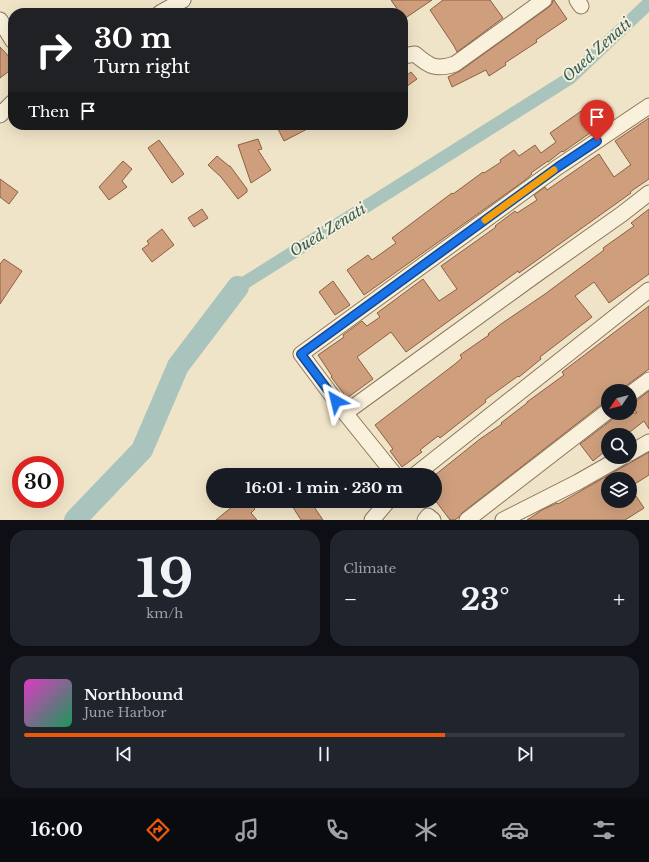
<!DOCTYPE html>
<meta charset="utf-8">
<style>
:root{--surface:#171b24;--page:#20242c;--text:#f1f3f6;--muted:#9ea1a6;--line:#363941;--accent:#ea580c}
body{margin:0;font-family:"Libre Baskerville",serif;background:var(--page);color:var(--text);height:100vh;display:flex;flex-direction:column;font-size:15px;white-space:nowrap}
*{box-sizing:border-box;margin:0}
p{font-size:13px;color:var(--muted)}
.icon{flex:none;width:22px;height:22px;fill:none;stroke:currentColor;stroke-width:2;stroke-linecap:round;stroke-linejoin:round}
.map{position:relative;height:520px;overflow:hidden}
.details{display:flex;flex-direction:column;gap:10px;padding:10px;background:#0d0f14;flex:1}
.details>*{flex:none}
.top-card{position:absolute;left:8px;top:8px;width:400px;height:122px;border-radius:16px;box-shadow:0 4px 16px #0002;background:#202124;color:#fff;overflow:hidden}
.needle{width:26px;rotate:235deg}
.controls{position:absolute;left:601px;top:384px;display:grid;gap:8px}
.controls a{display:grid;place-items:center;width:36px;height:36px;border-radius:50%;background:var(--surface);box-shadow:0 4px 16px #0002;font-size:20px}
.speed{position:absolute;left:12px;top:456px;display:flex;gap:8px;font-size:20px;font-weight:700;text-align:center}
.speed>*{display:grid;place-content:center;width:52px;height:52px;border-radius:50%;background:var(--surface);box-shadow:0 4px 16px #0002;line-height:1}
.speed .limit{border:6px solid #d22;background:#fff;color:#111}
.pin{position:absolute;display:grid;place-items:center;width:34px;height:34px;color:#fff;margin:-41px -17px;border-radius:50% 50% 50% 0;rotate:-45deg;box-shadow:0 0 4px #0007}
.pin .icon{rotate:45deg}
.me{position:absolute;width:44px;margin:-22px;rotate:323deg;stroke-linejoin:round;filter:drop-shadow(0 0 3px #0008)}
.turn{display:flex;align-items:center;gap:14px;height:84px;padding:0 20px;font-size:18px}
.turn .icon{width:52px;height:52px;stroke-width:2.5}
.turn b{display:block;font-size:28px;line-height:34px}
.then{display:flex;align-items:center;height:38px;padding:0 20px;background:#0003;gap:8px;font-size:15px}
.big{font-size:30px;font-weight:700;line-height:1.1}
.details .card{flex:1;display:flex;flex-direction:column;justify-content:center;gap:6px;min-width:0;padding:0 14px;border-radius:16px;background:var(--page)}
.details .dial{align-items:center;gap:0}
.dial b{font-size:52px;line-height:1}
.song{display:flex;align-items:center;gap:12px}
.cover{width:48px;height:48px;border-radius:6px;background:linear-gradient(135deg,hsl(310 70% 55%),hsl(150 70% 35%))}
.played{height:4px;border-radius:2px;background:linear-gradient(90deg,var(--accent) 70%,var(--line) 70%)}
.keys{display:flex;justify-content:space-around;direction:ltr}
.heat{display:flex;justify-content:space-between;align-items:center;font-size:22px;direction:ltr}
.details .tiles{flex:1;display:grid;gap:10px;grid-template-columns:1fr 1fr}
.card:last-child{grid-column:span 2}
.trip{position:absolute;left:206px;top:468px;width:236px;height:40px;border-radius:20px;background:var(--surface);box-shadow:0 4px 16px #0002;font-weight:700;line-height:40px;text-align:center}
.dock{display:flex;height:64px;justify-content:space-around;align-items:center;background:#090b0e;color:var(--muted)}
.dock .icon{width:28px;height:28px}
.dock .active{color:var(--accent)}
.dock b{font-size:18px;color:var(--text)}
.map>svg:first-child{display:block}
</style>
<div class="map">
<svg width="649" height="520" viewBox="0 0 649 520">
<rect width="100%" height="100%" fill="#f0e4c8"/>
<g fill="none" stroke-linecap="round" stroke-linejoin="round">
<polyline stroke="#a9c4bc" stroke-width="13" points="238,287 570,78 649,3"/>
<polyline stroke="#a9c4bc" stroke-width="22" points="75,520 142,450 178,366 238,287"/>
</g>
<g fill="#cf9f7d" stroke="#8d5f41" fill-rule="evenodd">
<polygon points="391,0 432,0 404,19 403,13 400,13"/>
<polygon points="443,0 490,0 503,18 457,52 454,46 430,10"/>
<polygon points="553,0 554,0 567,19 536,40 537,42 505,63 506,65 489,76 486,70 452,87 448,77 460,71 549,7 552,4"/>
<polygon points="0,47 13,61 13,68 0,78"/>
<polygon points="411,72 417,79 403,89 403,78"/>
<polygon points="594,102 607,121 563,152 562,151 548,162 548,161 531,173 532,174 524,181 364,295 347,270 368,255 372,260 396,243 392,238 452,193 453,194 483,172 484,173 501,162 500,160 514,150 519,156 535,145 541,153 556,142 550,133"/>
<polygon points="649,118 649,179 630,192 631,193 519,273 518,271 406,352 391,332 357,357 373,379 347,398 331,377 332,376 318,355 344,337 343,335 362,321 367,326 380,317 377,313 423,279 439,301 457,289 441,266 496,227 495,226 515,211 517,213 537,200 534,195 545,187 547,190 599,154 614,177 629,166 631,165 615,141"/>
<polygon points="276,125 315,125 284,141"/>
<polygon points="258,139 262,149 258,150 271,170 251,183 238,145"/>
<polygon points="159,140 184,174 172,183 148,148"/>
<polygon points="217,156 229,166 230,166 247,189 247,192 238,199 221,177 208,165"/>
<polygon points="123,161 132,169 122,181 127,187 109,200 99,187"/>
<polygon points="0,179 18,192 9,204 0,197"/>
<polygon points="202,209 208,218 194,227 188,218"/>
<polygon points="649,209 649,274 609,303 594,282 575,296 592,317 540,357 541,359 519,377 518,376 485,400 486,402 440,438 438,436 420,450 422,452 402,467 390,451 393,449 375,425 455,364 462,358 460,355 489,335 488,334 501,324 545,294 604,250 603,248 634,226 631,223"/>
<polygon points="162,229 174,245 152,262 142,249 149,244 147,241"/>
<polygon points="4,259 22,271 0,304 0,264"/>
<polygon points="333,281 350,305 335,315 319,292"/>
<polygon points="649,306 649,369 619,391 608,391 608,402 602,404 462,513 459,517 455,520 450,520 435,500 435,475 480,439 502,424 501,423 527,403 527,402 564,375 562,372"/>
<polygon points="649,391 649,429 644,421 626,435 608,435 608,449 593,461 580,444 614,418 617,413 637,413 631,405"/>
<path d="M 649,452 L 649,475 L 630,487 L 644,508 L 625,520 L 527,520 L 542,510 L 557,503 L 558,504 ZM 608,479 L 630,479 L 630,501 L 608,501 Z"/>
<polygon points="239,501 248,501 255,509 251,513 257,520 216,520"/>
<polygon points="289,501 310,501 323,520 301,520"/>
</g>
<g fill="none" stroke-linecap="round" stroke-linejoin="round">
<g stroke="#8d765c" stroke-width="17">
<g id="minor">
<polyline points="577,0 581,6"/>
<polyline points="160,13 183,0"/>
<polyline points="0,20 13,41"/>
<path d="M 403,56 L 415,54 C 430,67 436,70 455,64 L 544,0"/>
<polyline points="0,115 13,102"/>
<polyline points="630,394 649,380"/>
<polyline points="345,413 537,274 622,214 649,193"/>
<polyline points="630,453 649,442"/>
<polyline points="395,475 345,413 301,354 558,167 649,106"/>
<polyline points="415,475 649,290"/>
<polyline points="372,520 388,501"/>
<polyline points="425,520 428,516 433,520"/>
<polyline points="467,520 608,411"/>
<polyline points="503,520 578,482 622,457"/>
</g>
</g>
<use href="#minor" stroke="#faf1dc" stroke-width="15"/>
</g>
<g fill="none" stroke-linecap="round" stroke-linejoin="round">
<g stroke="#114b97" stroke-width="10">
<polyline id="route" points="336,401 301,354 558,167 597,141"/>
</g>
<use href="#route" stroke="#1a73e8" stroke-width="7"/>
<polyline stroke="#f59e0b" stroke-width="7" points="485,220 554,170"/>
</g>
<g text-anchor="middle" stroke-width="4" stroke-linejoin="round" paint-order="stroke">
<g font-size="15" font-style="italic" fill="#2f5d5a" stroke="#f7eed8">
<text transform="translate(597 50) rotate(-42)" y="5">Oued Zenati</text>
<text transform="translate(328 230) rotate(-32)" y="5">Oued Zenati</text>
</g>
</g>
</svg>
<div class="controls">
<a><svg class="needle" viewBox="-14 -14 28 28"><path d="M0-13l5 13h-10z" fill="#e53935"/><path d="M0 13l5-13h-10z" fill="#9ea1a6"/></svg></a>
<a><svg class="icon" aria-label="search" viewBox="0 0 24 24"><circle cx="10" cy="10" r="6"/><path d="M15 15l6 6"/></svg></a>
<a><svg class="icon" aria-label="layers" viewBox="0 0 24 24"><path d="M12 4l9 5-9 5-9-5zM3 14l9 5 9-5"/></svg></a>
</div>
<div class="speed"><div class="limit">30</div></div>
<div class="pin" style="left:597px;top:141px;background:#d93025"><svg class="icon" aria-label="arrive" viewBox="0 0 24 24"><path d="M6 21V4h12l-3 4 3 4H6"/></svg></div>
<svg class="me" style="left:336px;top:401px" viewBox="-20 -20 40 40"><path d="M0-17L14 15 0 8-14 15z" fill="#1a73e8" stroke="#fff" stroke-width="4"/></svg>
<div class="trip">16:01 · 1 min · 230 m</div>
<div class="top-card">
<div class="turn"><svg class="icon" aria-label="right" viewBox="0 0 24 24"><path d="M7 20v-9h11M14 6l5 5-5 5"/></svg><div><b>30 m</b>Turn right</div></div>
<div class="then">Then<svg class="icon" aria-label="arrive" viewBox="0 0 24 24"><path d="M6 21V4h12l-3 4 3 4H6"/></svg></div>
</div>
</div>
<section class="details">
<div class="tiles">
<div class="card dial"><b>19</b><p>km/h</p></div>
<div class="card"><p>Climate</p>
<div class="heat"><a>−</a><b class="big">23°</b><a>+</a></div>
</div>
<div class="card">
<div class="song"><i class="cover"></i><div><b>Northbound</b><p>June Harbor</p></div></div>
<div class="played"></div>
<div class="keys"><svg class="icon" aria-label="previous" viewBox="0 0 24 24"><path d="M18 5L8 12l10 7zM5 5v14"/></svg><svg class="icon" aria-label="pause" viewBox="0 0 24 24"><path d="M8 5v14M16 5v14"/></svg><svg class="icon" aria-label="next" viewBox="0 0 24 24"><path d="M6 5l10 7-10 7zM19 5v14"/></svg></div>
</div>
</div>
</section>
<nav class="dock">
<b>16:00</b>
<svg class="icon active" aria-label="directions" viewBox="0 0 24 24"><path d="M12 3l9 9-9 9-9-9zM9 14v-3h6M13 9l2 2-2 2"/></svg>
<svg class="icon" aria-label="music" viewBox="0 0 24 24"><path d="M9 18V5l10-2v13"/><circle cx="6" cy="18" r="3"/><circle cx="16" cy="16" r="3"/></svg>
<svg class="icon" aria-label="phone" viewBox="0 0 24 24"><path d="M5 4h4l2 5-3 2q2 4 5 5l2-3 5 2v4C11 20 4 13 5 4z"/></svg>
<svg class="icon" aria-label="climate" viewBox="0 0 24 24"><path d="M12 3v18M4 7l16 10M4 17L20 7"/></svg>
<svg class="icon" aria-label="car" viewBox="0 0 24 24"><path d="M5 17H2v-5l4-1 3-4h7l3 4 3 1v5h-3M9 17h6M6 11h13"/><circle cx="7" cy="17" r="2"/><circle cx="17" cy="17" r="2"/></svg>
<svg class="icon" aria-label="filters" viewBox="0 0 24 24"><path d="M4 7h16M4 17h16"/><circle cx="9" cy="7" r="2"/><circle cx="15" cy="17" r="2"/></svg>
</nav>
